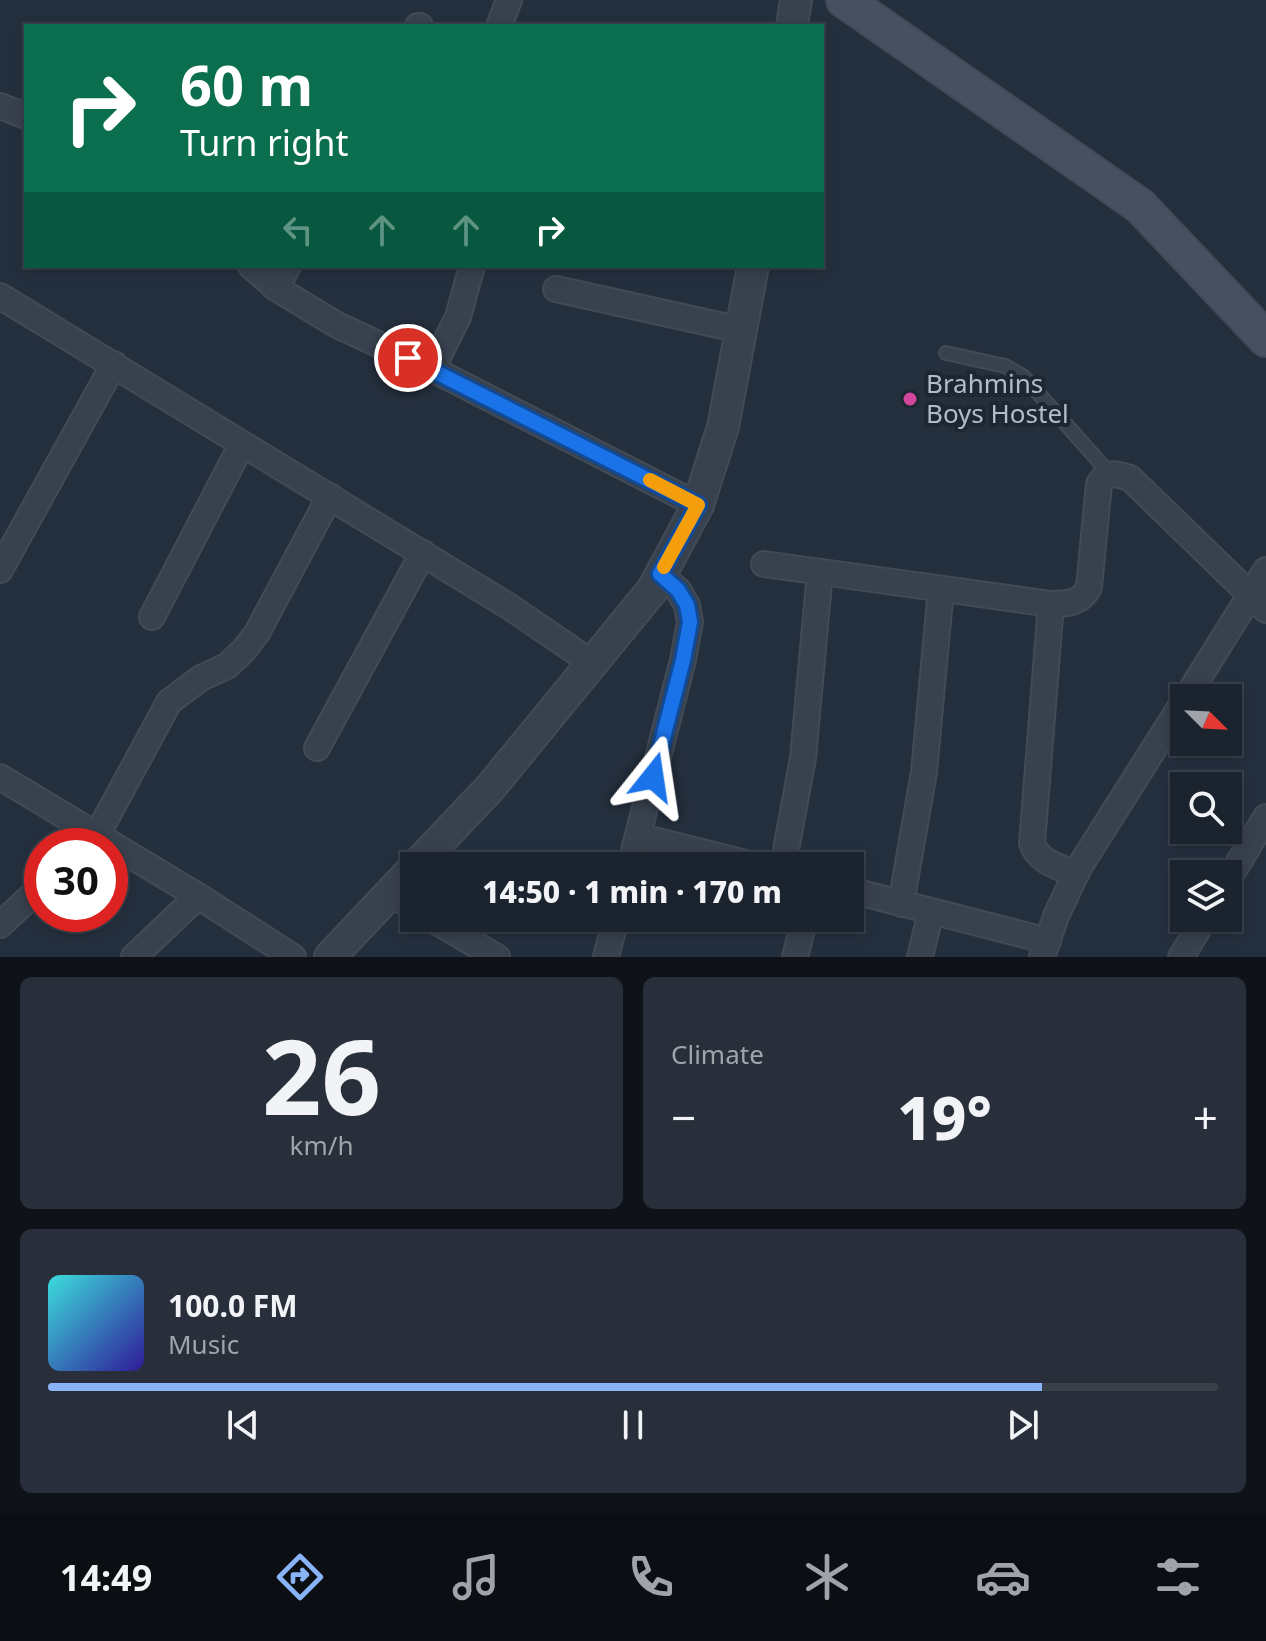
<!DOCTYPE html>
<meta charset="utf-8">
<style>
:root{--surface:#1b232e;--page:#282f3a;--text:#f1f3f6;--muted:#a0a4aa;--line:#39404a;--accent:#8ab4f8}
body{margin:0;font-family:"Noto Sans",sans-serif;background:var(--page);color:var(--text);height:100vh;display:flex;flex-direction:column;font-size:30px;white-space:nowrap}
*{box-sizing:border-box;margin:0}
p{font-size:26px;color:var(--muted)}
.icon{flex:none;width:44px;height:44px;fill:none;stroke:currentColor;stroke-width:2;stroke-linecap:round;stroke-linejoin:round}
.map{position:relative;height:957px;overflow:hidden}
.details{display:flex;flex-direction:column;gap:20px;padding:20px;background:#0f1319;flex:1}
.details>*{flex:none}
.top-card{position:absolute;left:24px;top:24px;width:800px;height:244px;border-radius:0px;box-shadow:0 4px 12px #0003,0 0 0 2px var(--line);background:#0b6e4f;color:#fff;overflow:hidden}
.needle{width:52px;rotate:114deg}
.buttons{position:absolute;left:1170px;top:684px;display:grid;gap:16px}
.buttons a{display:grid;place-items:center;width:72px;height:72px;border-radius:0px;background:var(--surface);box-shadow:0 4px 12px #0003,0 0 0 2px var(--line);font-size:40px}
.speed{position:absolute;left:24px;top:828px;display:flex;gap:16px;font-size:40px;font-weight:700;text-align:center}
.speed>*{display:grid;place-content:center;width:104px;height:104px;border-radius:50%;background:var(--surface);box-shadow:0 4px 12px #0003,0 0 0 2px var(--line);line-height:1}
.speed .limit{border:12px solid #d22;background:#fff;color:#111}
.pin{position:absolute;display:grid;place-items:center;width:68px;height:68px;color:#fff;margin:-34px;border:4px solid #fff;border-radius:50%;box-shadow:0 2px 8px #0007}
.me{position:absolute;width:88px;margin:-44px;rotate:15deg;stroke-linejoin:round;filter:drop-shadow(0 0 6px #0008)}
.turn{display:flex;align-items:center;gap:28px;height:168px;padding:0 24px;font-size:36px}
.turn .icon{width:104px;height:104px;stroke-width:2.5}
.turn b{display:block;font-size:56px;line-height:68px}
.lanes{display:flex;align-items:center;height:76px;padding:0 24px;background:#0003;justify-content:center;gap:40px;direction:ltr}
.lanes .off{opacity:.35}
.big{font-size:60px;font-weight:800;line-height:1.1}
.details .card{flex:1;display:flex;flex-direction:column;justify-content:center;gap:12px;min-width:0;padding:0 28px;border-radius:12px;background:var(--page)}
.details .dial{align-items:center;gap:0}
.dial b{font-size:104px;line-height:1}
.song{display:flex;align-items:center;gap:24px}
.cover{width:96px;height:96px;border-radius:12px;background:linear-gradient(135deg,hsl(180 70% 55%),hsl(250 70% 35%))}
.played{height:8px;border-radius:4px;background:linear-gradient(90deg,var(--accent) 85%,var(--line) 85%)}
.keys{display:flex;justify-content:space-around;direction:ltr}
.heat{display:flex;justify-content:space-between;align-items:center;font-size:44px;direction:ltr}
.details .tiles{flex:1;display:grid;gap:20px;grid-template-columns:1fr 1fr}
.card:last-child{grid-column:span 2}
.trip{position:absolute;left:400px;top:852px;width:464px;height:80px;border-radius:0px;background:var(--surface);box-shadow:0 4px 12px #0003,0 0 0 2px var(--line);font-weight:800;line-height:80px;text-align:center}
.tabs{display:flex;height:128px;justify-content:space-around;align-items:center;background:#0b0e12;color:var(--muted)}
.tabs .icon{width:56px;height:56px}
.tabs .on{color:var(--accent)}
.tabs b{font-size:36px;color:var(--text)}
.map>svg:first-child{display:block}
</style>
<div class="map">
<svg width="1266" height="957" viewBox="0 0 1266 957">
<rect width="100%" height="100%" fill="#242f3e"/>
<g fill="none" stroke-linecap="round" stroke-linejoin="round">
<g stroke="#414a57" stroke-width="16">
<polyline id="service" points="946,353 1005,366 1024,377 1110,474"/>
</g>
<g stroke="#414a57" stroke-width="28">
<g id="minor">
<polyline points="418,26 420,26"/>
<polyline points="499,26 509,0"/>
<polyline points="0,106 26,116"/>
<polyline points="251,266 276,288 337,325 432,369 698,505"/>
<polyline points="276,288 288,266"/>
<polyline points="556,289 741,330"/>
<polyline points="0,296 510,607 592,663"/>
<polyline points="432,369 458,317 472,266"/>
<path d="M 764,564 L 1051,604 C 1068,604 1081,603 1089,587 L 1099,484 C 1107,470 1117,474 1130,478 L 1266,610"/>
<polyline points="0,570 114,364"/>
<path d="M 1051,604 L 1032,843 C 1038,862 1059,867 1076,874"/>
<polyline points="152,617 242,444"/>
<polyline points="1186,698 1266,570"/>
<polyline points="317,748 423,553"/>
<polyline points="0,777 198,896 293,957"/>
<polyline points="638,836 758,866"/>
<polyline points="86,846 97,835 169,702 201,678 227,666 244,650 257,633 330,496"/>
<polyline points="630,866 683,660 690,622 687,605 678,590 660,574"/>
<polyline points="783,866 803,758 820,572"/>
<polyline points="1228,880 1266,817"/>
<polyline points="850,890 1048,941"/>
<polyline points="390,894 414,908"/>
<polyline points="901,904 924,772 941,589"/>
<polyline points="430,918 497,957"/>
<polyline points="0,925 42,886"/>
<polyline points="134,957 198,896"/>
<polyline points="606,957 616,918"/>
<polyline points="795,957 805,918"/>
<polyline points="920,957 931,912"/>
<polyline points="1042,957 1056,916 1078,869 1184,701"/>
<polyline points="1181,957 1205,918"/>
</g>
</g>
<g stroke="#414a57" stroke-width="34">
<g id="tertiary">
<polyline points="792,26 796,0"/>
<polyline points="416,866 490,788 653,589 698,505 723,427 753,266"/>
<polyline points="330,957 414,868"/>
</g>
</g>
<g stroke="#414a57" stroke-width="38">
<polyline id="secondary" points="844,0 1140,206 1266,339"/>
</g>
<use href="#service" stroke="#38414e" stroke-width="12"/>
<use href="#minor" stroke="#38414e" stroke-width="24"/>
<use href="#tertiary" stroke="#38414e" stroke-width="30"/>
<use href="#secondary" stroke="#465061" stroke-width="34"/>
</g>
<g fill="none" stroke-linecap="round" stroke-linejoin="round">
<g stroke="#114b97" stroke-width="20">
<polyline id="route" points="408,358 698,505 660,574 678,590 687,605 690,622 683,660 653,777"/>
</g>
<use href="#route" stroke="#1a73e8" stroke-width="14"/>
<polyline stroke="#f59e0b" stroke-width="14" points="650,480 698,505 664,567"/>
</g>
<circle fill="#d1479c" stroke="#1d2633" stroke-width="3" cx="910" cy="399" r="8"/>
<g text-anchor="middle" stroke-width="8" stroke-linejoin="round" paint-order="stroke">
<g font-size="26" fill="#b4bcc9" stroke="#1d2633" text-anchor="start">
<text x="926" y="393">Brahmins<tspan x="926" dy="30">Boys Hostel</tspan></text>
</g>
</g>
</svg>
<div class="buttons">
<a><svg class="needle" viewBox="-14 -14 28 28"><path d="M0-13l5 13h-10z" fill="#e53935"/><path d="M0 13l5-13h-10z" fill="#a0a4aa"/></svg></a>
<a><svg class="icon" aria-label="search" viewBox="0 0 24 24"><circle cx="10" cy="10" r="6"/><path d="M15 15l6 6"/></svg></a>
<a><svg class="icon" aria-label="layers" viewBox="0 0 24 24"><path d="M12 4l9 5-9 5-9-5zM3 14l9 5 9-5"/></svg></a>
</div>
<div class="speed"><div class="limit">30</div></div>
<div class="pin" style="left:408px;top:358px;background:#d93025"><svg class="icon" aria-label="arrive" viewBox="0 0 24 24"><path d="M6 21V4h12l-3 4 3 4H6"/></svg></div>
<svg class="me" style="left:653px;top:777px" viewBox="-20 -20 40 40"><path d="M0-17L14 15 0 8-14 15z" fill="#1a73e8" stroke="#fff" stroke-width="4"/></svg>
<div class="trip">14:50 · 1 min · 170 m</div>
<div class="top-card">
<div class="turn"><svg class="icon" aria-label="right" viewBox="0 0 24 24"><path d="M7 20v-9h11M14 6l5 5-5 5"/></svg><div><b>60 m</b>Turn right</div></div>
<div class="lanes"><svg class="icon off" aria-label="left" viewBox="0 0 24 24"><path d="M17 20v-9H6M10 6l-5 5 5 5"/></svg><svg class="icon off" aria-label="ahead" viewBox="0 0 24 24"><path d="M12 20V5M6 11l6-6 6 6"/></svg><svg class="icon off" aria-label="ahead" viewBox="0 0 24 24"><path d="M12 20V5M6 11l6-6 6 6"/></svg><svg class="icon" aria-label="right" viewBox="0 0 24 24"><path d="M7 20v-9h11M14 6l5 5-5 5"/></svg></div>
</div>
</div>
<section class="details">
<div class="tiles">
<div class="card dial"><b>26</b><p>km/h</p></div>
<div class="card"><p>Climate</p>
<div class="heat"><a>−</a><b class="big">19°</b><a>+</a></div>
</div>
<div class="card">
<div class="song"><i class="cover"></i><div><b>100.0 FM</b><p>Music</p></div></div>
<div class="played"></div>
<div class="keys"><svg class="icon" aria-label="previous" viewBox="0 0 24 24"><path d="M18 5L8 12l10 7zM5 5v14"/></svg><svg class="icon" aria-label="pause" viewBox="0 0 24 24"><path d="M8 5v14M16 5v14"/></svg><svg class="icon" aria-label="next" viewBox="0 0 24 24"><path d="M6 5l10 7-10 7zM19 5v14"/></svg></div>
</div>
</div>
</section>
<nav class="tabs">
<b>14:49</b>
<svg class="icon on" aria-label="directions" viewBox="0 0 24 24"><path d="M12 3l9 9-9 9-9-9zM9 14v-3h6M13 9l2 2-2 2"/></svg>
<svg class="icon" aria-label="music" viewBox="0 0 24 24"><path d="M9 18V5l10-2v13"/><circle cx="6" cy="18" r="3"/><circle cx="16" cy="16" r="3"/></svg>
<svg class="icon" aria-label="phone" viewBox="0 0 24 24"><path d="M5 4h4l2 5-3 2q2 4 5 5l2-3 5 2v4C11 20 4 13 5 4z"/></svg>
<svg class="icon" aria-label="climate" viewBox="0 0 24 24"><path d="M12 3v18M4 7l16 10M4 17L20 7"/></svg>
<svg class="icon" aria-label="car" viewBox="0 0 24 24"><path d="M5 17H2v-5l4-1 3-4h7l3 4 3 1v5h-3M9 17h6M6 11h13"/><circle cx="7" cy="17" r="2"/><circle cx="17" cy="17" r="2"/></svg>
<svg class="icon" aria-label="filters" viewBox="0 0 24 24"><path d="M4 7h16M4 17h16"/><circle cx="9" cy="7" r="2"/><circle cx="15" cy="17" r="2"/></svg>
</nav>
